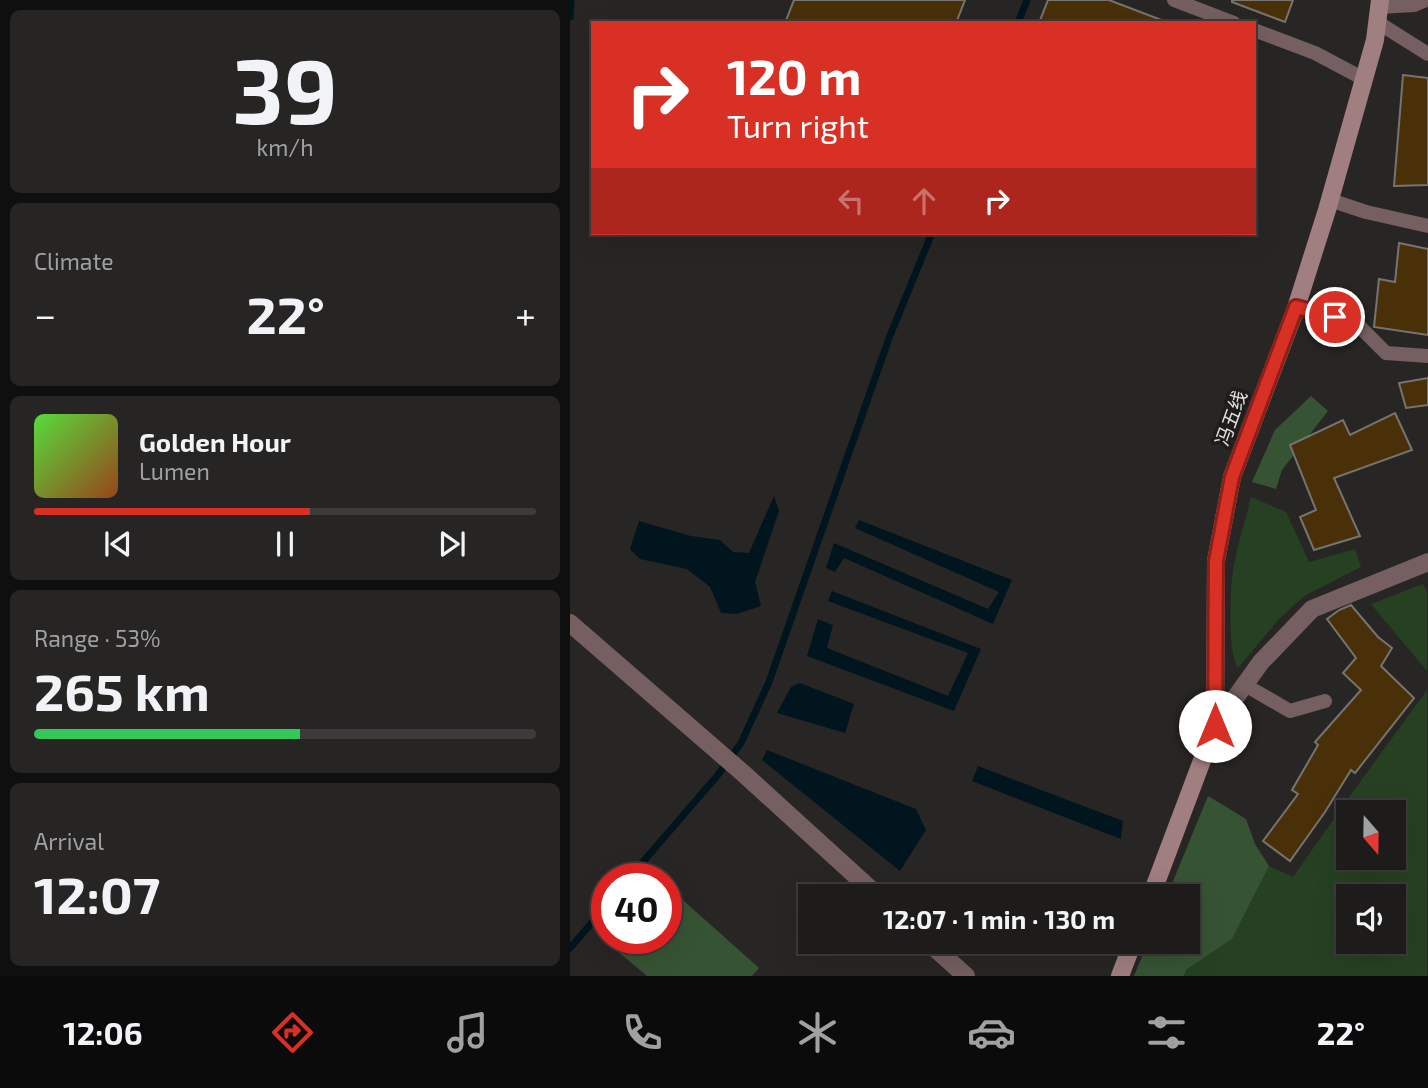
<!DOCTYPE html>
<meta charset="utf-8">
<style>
:root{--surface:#1e1c1b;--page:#262524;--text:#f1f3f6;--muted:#a1a1a3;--line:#3c3a3a;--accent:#d93025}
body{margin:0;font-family:"Exo 2","Noto Sans SC",sans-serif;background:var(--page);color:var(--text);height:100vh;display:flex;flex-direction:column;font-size:26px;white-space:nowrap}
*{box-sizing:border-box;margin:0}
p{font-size:23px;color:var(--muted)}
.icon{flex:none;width:38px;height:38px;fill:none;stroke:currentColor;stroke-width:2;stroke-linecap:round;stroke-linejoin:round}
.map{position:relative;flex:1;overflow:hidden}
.drawer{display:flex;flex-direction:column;gap:10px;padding:10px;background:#100f0f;width:570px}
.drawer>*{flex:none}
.hud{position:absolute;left:21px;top:21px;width:665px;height:214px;border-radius:0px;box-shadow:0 7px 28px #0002,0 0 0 2px var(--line);background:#d93025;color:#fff;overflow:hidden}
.needle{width:46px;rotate:160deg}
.controls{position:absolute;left:766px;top:800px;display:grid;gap:14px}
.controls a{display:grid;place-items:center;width:70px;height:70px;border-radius:0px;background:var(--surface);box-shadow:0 7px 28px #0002,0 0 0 2px var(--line);font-size:35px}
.speed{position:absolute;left:21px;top:863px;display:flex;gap:14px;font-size:35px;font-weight:700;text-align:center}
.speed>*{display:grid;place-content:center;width:91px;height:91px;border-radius:50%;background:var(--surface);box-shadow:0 7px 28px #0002,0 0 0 2px var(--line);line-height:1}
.speed .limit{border:10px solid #d22;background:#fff;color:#111}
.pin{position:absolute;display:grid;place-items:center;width:60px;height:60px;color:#fff;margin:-30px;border:4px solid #fff;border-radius:50%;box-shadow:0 2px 7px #0007}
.me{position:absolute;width:77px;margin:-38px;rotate:0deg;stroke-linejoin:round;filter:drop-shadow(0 0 5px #0008)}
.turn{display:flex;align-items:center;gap:24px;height:147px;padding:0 21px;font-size:32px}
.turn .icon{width:91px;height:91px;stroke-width:2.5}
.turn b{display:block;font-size:49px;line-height:60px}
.lanes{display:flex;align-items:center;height:66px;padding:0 21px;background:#0003;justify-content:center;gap:35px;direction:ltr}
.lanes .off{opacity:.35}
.big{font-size:52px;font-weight:700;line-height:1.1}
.drawer .widget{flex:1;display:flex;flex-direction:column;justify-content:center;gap:10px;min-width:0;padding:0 24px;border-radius:10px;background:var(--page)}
.drawer .dial{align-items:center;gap:0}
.dial b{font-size:91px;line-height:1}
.song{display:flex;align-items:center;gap:21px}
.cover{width:84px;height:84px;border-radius:10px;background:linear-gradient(135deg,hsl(110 70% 55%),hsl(20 70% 35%))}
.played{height:7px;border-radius:4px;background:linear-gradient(90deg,var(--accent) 55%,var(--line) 55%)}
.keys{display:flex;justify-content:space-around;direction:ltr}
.heat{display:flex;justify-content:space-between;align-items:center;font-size:38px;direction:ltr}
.charge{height:10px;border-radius:5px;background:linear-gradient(90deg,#34c759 53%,var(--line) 0)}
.trip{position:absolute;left:228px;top:884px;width:402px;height:70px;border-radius:0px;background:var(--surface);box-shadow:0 7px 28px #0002,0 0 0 2px var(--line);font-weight:700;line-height:70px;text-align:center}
.tabs{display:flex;height:112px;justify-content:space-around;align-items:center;background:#0c0b0b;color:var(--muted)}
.tabs .icon{width:49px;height:49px}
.tabs .current{color:var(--accent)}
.tabs b{font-size:32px;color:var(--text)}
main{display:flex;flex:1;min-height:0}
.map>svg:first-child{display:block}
</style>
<main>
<section class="drawer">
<div class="widget dial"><b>39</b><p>km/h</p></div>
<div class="widget"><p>Climate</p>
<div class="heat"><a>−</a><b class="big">22°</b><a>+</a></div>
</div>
<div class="widget">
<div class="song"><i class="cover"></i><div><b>Golden Hour</b><p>Lumen</p></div></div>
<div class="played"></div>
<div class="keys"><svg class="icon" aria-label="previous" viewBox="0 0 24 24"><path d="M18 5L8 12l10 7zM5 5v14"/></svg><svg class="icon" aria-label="pause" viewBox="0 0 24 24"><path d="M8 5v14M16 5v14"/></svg><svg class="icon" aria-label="next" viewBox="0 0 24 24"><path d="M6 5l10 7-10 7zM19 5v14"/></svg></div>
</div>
<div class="widget"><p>Range · 53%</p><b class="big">265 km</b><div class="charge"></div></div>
<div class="widget"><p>Arrival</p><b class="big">12:07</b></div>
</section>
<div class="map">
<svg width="858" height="976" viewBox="0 0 858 976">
<rect width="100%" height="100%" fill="#282624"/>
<g fill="#254122" fill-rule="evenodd">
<path d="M 681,497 L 716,512 L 739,562 L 785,549 L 791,567 L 734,596 L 709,619 L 668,668 C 657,651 660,586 664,565 C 668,542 676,519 681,497 Z"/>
<polygon points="853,584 857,592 857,671 801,604"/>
<path d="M 857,690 L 857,976 L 614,976 L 616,970 L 662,939 L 699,866 L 723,877 L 790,782 ZM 779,812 L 824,812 L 824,858 L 779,858 ZM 779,896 L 824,896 L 824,942 L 779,942 Z"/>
</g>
<g fill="#365433">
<polygon points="741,396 758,411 712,470 706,489 682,482 705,430"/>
<polygon points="638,796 676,819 685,844 699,866 662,939 616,970 614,976 564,976 578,942 618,942 618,896 597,896"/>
<polygon points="96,885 189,968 182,976 77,976 27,934 27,926 37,916 37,938 96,938"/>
</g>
<g fill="#00151e">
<polygon points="204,496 209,511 185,582 191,606 167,614 151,613 140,587 117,569 70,559 60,549 69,521 121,536 150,540 163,552 179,553"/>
<polygon points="289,520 442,580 423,624 274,558 265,572 256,568 264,543 418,609 429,592 285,528"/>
<polygon points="262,591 411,649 384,711 237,656 248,619 263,625 257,648 378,696 398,653 258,601"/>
<polygon points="230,683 284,704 275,733 207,713 221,687"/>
<polygon points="197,750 346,809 356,830 330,871 192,760"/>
<polygon points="408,766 553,821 551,839 402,781"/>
</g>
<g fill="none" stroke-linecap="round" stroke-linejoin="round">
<g stroke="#00151e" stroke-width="7">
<polyline points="0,17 1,0"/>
<polyline points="448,23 457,0"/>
<polyline points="59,878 147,776 171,743 199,682 319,338 362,233"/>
<polyline points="0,948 37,905"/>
</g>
</g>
<g fill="#493009" stroke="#767471" stroke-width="2">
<polygon points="224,0 395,0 386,23 215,23"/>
<polygon points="478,0 539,0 594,21 594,23 469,23"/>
<polygon points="662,0 723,0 715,22 662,2"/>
<polygon points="833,75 858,78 858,185 824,186"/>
<polygon points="829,243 858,249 858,335 804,327 809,279 825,282"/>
<polygon points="858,378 858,405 836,408 829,383"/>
<polygon points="825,413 842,450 764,478 790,536 744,550 730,517 746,510 720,445 773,420 780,435"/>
<polygon points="781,605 808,637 822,648 811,666 844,698 785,773 781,770 755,812 720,861 693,841 728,794 722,790 748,745 745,742 791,690 773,673 786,658 757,619 769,610"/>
</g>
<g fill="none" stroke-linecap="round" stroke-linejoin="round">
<g stroke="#755f60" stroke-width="14">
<polyline points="604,0 664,23"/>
<polyline points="809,7 844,5 856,0"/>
<polyline points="807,22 858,54"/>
<polyline points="684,30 745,53 794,79"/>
<polyline points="760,200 796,212 858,226"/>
<polyline points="726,308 785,322 816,353 858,356"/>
<polyline points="675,685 720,711 755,701"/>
</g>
<g stroke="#755f60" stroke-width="18">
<polyline points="0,623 174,774 308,896"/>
<polyline points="645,726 691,662 742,609 858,562"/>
<polyline points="358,942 396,976"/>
</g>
<g stroke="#a17e80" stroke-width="18">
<polyline points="581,896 645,726 646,561 662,477 726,308 757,210 805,40 810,0"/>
<polyline points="550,976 563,942"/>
</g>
</g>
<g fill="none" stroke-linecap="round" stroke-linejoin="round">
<g stroke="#8d1f18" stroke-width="18">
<polyline id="route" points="645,726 646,561 662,477 726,307 765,317"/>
</g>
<use href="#route" stroke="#d93025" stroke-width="12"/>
</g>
<g text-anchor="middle" stroke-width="7" stroke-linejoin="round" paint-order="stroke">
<g font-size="19" fill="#e5e3e2" stroke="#1e1d1b">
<text transform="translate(661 418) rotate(-70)" y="7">冯五线</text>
</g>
</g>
</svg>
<div class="controls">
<a><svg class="needle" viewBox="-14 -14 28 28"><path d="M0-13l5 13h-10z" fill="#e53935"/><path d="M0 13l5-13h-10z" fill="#a1a1a3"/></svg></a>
<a><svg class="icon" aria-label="sound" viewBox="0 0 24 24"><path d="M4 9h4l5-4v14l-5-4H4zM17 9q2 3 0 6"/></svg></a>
</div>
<div class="speed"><div class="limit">40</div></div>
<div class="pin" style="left:765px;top:317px;background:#d93025"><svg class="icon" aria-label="arrive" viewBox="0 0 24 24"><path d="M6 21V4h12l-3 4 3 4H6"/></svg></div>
<svg class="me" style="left:645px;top:726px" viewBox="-20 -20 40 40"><circle r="19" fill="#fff"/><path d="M0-13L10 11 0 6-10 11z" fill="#d93025"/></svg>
<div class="trip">12:07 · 1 min · 130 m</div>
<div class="hud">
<div class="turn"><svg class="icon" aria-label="right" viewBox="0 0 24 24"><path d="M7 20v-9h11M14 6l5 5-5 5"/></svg><div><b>120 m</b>Turn right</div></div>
<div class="lanes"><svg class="icon off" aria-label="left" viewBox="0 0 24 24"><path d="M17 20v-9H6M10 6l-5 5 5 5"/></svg><svg class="icon off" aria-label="ahead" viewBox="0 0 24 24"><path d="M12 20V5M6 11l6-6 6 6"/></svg><svg class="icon" aria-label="right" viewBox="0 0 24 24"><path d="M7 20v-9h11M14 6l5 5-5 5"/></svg></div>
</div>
</div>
</main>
<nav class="tabs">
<b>12:06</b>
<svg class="icon current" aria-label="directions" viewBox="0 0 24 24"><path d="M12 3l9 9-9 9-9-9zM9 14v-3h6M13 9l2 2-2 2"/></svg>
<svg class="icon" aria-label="music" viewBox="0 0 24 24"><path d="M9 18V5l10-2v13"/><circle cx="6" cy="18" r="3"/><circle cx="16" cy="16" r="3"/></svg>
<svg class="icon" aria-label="phone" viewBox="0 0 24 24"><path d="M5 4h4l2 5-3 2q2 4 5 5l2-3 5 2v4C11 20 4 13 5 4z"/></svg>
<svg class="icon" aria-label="climate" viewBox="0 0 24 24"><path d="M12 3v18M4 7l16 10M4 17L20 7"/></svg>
<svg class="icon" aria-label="car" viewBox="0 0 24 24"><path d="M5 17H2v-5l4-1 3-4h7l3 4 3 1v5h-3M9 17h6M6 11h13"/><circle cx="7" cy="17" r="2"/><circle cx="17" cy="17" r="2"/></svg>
<svg class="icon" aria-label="filters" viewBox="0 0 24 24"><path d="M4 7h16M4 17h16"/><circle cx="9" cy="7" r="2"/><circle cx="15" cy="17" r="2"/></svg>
<b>22°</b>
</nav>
